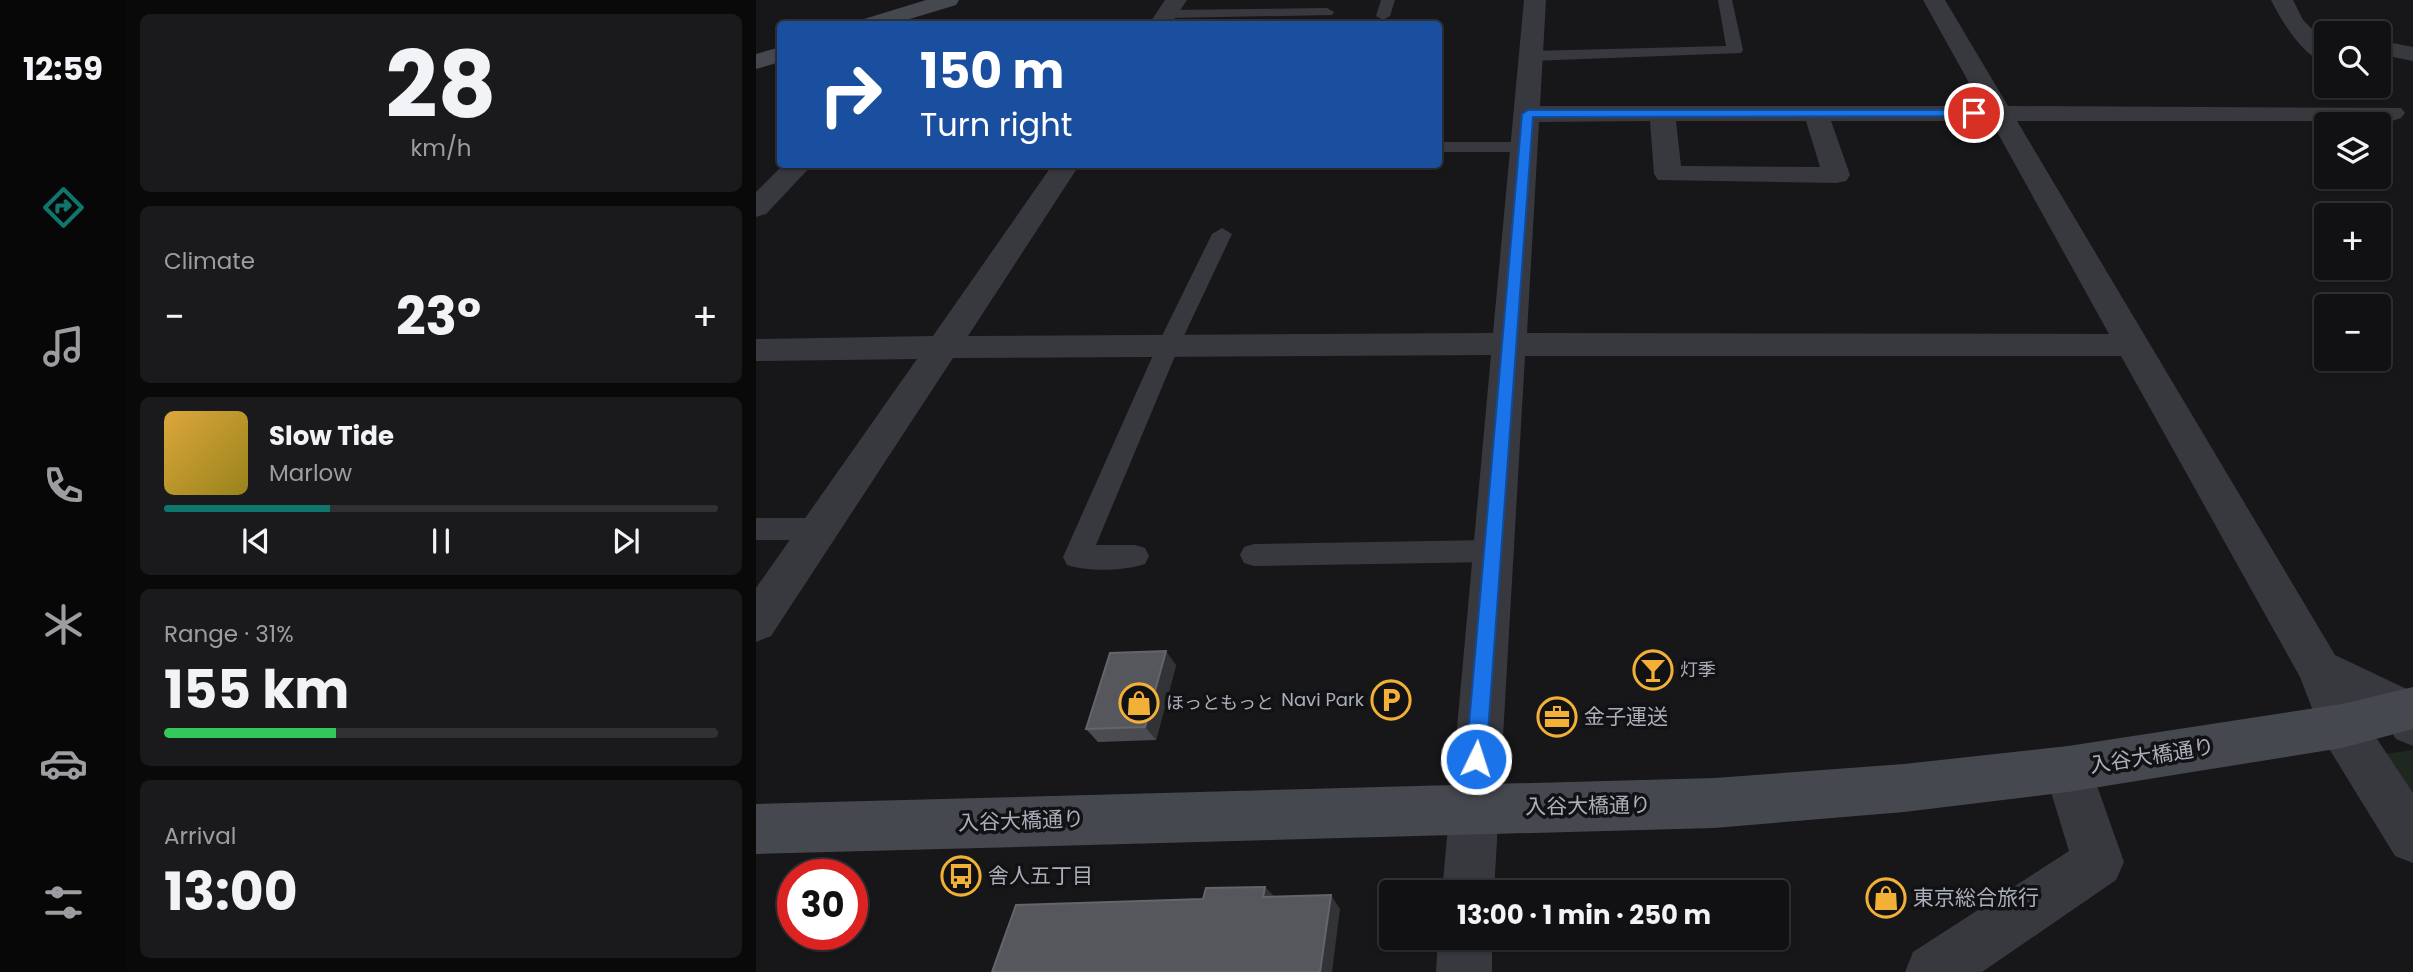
<!DOCTYPE html>
<meta charset="utf-8">
<style>
:root{--surface:#111113;--page:#1a1a1c;--text:#f1f3f6;--muted:#9c9da0;--line:#303133;--accent:#0f766e}
body{margin:0;font-family:Poppins,"Noto Sans JP",sans-serif;background:var(--page);color:var(--text);height:100vh;display:flex;flex-direction:column;font-size:26px;white-space:nowrap}
*{box-sizing:border-box;margin:0}
p{font-size:23px;color:var(--muted)}
.icon{flex:none;width:38px;height:38px;fill:none;stroke:currentColor;stroke-width:2;stroke-linecap:round;stroke-linejoin:round}
.map{position:relative;flex:1;overflow:hidden}
.details{display:flex;flex-direction:column;gap:14px;padding:14px;background:#09090a;width:630px}
.details>*{flex:none}
.guide{position:absolute;left:21px;top:21px;width:665px;height:147px;border-radius:7px;box-shadow:0 2px 5px #0004,0 0 0 2px var(--line);background:#1a4fa0;color:#fff;overflow:hidden}
.fabs{position:absolute;left:1558px;top:21px;display:grid;gap:14px}
.fabs a{display:grid;place-items:center;width:77px;height:77px;border-radius:7px;background:var(--surface);box-shadow:0 2px 5px #0004,0 0 0 2px var(--line);font-size:35px}
.speed{position:absolute;left:21px;top:859px;display:flex;gap:14px;font-size:35px;font-weight:700;text-align:center}
.speed>*{display:grid;place-content:center;width:91px;height:91px;border-radius:50%;background:var(--surface);box-shadow:0 2px 5px #0004,0 0 0 2px var(--line);line-height:1}
.speed .limit{border:10px solid #d22;background:#fff;color:#111}
.pin{position:absolute;display:grid;place-items:center;width:60px;height:60px;color:#fff;margin:-30px;border:4px solid #fff;border-radius:50%;box-shadow:0 2px 7px #0007}
.me{position:absolute;width:77px;margin:-38px;rotate:4deg;stroke-linejoin:round;filter:drop-shadow(0 0 5px #0008)}
.turn{display:flex;align-items:center;gap:24px;height:147px;padding:0 28px;font-size:32px}
.turn .icon{width:91px;height:91px;stroke-width:2.5}
.turn b{display:block;font-size:49px;line-height:60px}
.big{font-size:52px;font-weight:700;line-height:1.1}
.details .widget{flex:1;display:flex;flex-direction:column;justify-content:center;gap:10px;min-width:0;padding:0 24px;border-radius:10px;background:var(--page)}
.details .dial{align-items:center;gap:0}
.dial b{font-size:91px;line-height:1}
.song{display:flex;align-items:center;gap:21px}
.cover{width:84px;height:84px;border-radius:10px;background:linear-gradient(135deg,hsl(40 70% 55%),hsl(50 70% 35%))}
.played{height:7px;border-radius:4px;background:linear-gradient(90deg,var(--accent) 30%,var(--line) 30%)}
.keys{display:flex;justify-content:space-around;direction:ltr}
.heat{display:flex;justify-content:space-between;align-items:center;font-size:38px;direction:ltr}
.charge{height:10px;border-radius:5px;background:linear-gradient(90deg,#34c759 31%,var(--line) 0)}
.trip{position:absolute;left:623px;top:880px;width:410px;height:70px;border-radius:7px;background:var(--surface);box-shadow:0 2px 5px #0004,0 0 0 2px var(--line);font-weight:700;line-height:70px;text-align:center}
main{display:flex;flex:1;min-height:0}
.dock{display:flex;flex-direction:column;width:126px;justify-content:space-around;align-items:center;background:#070708;color:var(--muted)}
.dock .icon{width:49px;height:49px}
.dock .active{color:var(--accent)}
.dock b{font-size:32px;color:var(--text)}
.map>svg:first-child{display:block}
</style>
<main>
<nav class="dock">
<b>12:59</b>
<svg class="icon active" aria-label="directions" viewBox="0 0 24 24"><path d="M12 3l9 9-9 9-9-9zM9 14v-3h6M13 9l2 2-2 2"/></svg>
<svg class="icon" aria-label="music" viewBox="0 0 24 24"><path d="M9 18V5l10-2v13"/><circle cx="6" cy="18" r="3"/><circle cx="16" cy="16" r="3"/></svg>
<svg class="icon" aria-label="phone" viewBox="0 0 24 24"><path d="M5 4h4l2 5-3 2q2 4 5 5l2-3 5 2v4C11 20 4 13 5 4z"/></svg>
<svg class="icon" aria-label="climate" viewBox="0 0 24 24"><path d="M12 3v18M4 7l16 10M4 17L20 7"/></svg>
<svg class="icon" aria-label="car" viewBox="0 0 24 24"><path d="M5 17H2v-5l4-1 3-4h7l3 4 3 1v5h-3M9 17h6M6 11h13"/><circle cx="7" cy="17" r="2"/><circle cx="17" cy="17" r="2"/></svg>
<svg class="icon" aria-label="filters" viewBox="0 0 24 24"><path d="M4 7h16M4 17h16"/><circle cx="9" cy="7" r="2"/><circle cx="15" cy="17" r="2"/></svg>
</nav>
<section class="details">
<div class="widget dial"><b>28</b><p>km/h</p></div>
<div class="widget"><p>Climate</p>
<div class="heat"><a>−</a><b class="big">23°</b><a>+</a></div>
</div>
<div class="widget">
<div class="song"><i class="cover"></i><div><b>Slow Tide</b><p>Marlow</p></div></div>
<div class="played"></div>
<div class="keys"><svg class="icon" aria-label="previous" viewBox="0 0 24 24"><path d="M18 5L8 12l10 7zM5 5v14"/></svg><svg class="icon" aria-label="pause" viewBox="0 0 24 24"><path d="M8 5v14M16 5v14"/></svg><svg class="icon" aria-label="next" viewBox="0 0 24 24"><path d="M6 5l10 7-10 7zM19 5v14"/></svg></div>
</div>
<div class="widget"><p>Range · 31%</p><b class="big">155 km</b><div class="charge"></div></div>
<div class="widget"><p>Arrival</p><b class="big">13:00</b></div>
</section>
<div class="map">
<svg width="1657" height="972" viewBox="0 0 1657 972">
<rect width="100%" height="100%" fill="#171719"/>
<polygon fill="#1f2820" points="1657,750 1657,810 1621,755"/>
<g fill="none" stroke-linecap="round" stroke-linejoin="round">
<g fill="#38393e" fill-rule="evenodd">
<polygon points="625,0 639,0 634,16 627,20 620,16"/>
<polygon points="962,0 976,0 987,50 985,53 775,61 767,56 775,51 970,46"/>
<polygon points="571,8 578,12 576,15 412,18 405,14 412,10"/>
<polygon points="682,142 770,142 779,147 770,152 682,152"/>
<path d="M 466,228 L 476,234 L 424,344 L 340,545 L 379,545 L 389,548 L 393,556 L 389,564 C 368,571 332,572 311,565 L 307,557 L 402,344 L 456,234 Z"/>
<polygon points="0,518 63,518 73,521 77,529 73,537 63,540 0,540"/>
<polygon points="735,540 745,543 749,551 745,559 735,562 498,566 488,563 484,555 488,547 498,544"/>
</g>
<g fill="#38393e" fill-rule="evenodd">
<polygon points="409,0 431,0 415,24 393,24"/>
<path d="M 768,0 L 790,0 L 784,106 L 1226,106 L 1167,0 L 1189,0 L 1252,106 L 1645,108 L 1649,113 L 1645,118 L 1636,121 L 1261,121 L 1579,655 L 1657,692 L 1657,746 L 1640,739 L 1631,725 L 1603,712 L 1657,793 L 1657,863 L 1639,856 L 1569,742 L 1544,677 L 1365,356 L 769,356 L 738,892 L 686,892 L 735,355 L 197,358 L 15,636 L 0,642 L 0,588 L 161,359 L 0,361 L 0,339 L 177,336 L 297,164 L 324,164 L 212,336 L 737,333 ZM 894,121 L 898,174 L 902,180 L 1080,183 L 1090,181 L 1094,175 L 1075,121 L 1235,121 L 1353,334 L 771,333 L 783,122 ZM 920,121 L 1050,121 L 1064,167 L 925,166 Z"/>
<path d="M 1515,0 L 1537,0 L 1547,20 L 1570,43 L 1570,63 C 1547,57 1525,20 1515,0 Z"/>
<polygon points="1622,40 1657,47 1657,61 1622,54"/>
<polygon points="28,164 57,164 10,214 0,217 0,192"/>
<polygon points="1312,746 1329,752 1368,862 1360,880 1226,972 1149,972 1157,952 1313,851 1288,769 1295,752"/>
<polygon points="682,938 736,938 736,972 680,972"/>
</g>
<g fill="#46484f" fill-rule="evenodd">
<polygon points="170,0 203,0 200,5 137,24 105,24 108,19"/>
<polygon points="24,47 24,62 0,69 0,54"/>
<polygon points="1657,687 1657,729 1586,748 1312,792 1148,812 958,828 0,854 0,804 958,778 1148,764 1312,746 1586,704"/>
</g>
</g>
<polygon fill="#4b4c51" points="420,665 400,740 342,742 330,729"/>
<g fill="#323336">
<polygon points="410,651 420,665 400,740 389,727"/>
<polygon points="509,887 522,900 507,897"/>
<polygon points="575,895 584,909 576,972 564,972"/>
</g>
<g fill="#55575c" stroke="#63656b" stroke-width="2">
<polygon points="410,651 389,727 330,729 354,653"/>
<polygon points="509,887 507,897 575,895 564,972 236,972 260,905 447,899 450,888"/>
</g>
<polygon fill="#1a73e8" stroke="#114b97" stroke-width="2" points="772,110 1218,110 1223,113 1218,116 777,117 730,759 727,766 720,769 713,766 710,759 766,114"/>
<defs>
<g id="bar-ring" transform="scale(2.0125)"><circle r="9.5" fill="#121215" stroke="#f2b037" stroke-width="1.5"/><path d="M-6-5H6L.8 .8V4.5H3.5V6h-7V4.5H-.8V.8Z" fill="#f2b037"/></g>
<g id="parking-ring" transform="scale(2.0125)"><circle r="9.5" fill="#121215" stroke="#f2b037" stroke-width="1.5"/><path d="M-3.5-5.5H1a3.5 3.5 0 0 1 0 7H-1V5.5H-3.5ZM-1-3.4V-.6H.8a1.4 1.4 0 0 0 0-2.8Z" fill="#f2b037"/></g>
<g id="shop-ring" transform="scale(2.0125)"><circle r="9.5" fill="#121215" stroke="#f2b037" stroke-width="1.5"/><path d="M-5-2.5h2.3a2.7 3.5 0 0 1 5.4 0H5L5.5 6h-11ZM-1.5-2.5h3a1.5 2.3 0 0 0-3 0Z" fill="#f2b037"/></g>
<g id="office-ring" transform="scale(2.0125)"><circle r="9.5" fill="#121215" stroke="#f2b037" stroke-width="1.5"/><path d="M-6-3h4V-5.5h4V-3h4V5H-6ZM-1-4.5V-3h2v-1.5ZM-6 0V1H6V0Z" fill="#f2b037"/></g>
<g id="bus-ring" transform="scale(2.0125)"><circle r="9.5" fill="#121215" stroke="#f2b037" stroke-width="1.5"/><path d="M-5-6H5V4H4V6H2V4H-2V6H-4V4H-5ZM-3.5-4V0h7V-4ZM-3.5 1.2v1.5H-2V1.2ZM2 1.2v1.5H3.5V1.2Z" fill="#f2b037"/></g>
</defs>
<g fill-rule="evenodd">
<use href="#bar-ring" x="897" y="670"/>
<use href="#parking-ring" x="635" y="700"/>
<use href="#shop-ring" x="383" y="703"/>
<use href="#office-ring" x="801" y="717"/>
<use href="#bus-ring" x="205" y="876"/>
<use href="#shop-ring" x="1130" y="898"/>
</g>
<g text-anchor="middle" stroke-width="7" stroke-linejoin="round" paint-order="stroke">
<g font-size="18" fill="#aaafb9" stroke="#121215" text-anchor="start">
<text x="924" y="676">灯季</text>
<text x="608" y="706" text-anchor="end">Navi Park</text>
<text x="410" y="709">ほっともっと</text>
</g>
<g font-size="21" fill="#aaafb9" stroke="#121215" text-anchor="start">
<text x="828" y="724">金子運送</text>
<text x="232" y="883">舎人五丁目</text>
<text x="1157" y="905">東京総合旅行</text>
</g>
<g font-size="21" fill="#aaafb9" stroke="#121215">
<text transform="translate(1396 756) rotate(-9)" y="7">入谷大橋通り</text>
<text transform="translate(832 806) rotate(-1)" y="7">入谷大橋通り</text>
<text transform="translate(265 821) rotate(-2)" y="7">入谷大橋通り</text>
</g>
</g>
</svg>
<div class="fabs">
<a><svg class="icon" aria-label="search" viewBox="0 0 24 24"><circle cx="10" cy="10" r="6"/><path d="M15 15l6 6"/></svg></a>
<a><svg class="icon" aria-label="layers" viewBox="0 0 24 24"><path d="M12 4l9 5-9 5-9-5zM3 14l9 5 9-5"/></svg></a>
<a>+</a>
<a>−</a>
</div>
<div class="speed"><div class="limit">30</div></div>
<div class="pin" style="left:1218px;top:113px;background:#d93025"><svg class="icon" aria-label="arrive" viewBox="0 0 24 24"><path d="M6 21V4h12l-3 4 3 4H6"/></svg></div>
<svg class="me" style="left:720px;top:759px" viewBox="-20 -20 40 40"><circle r="17" fill="#1a73e8" stroke="#fff" stroke-width="3"/><path d="M0-11L8 9 0 5-8 9z" fill="#fff"/></svg>
<div class="trip">13:00 · 1 min · 250 m</div>
<div class="guide">
<div class="turn"><svg class="icon" aria-label="right" viewBox="0 0 24 24"><path d="M7 20v-9h11M14 6l5 5-5 5"/></svg><div><b>150 m</b>Turn right</div></div>
</div>
</div>
</main>
